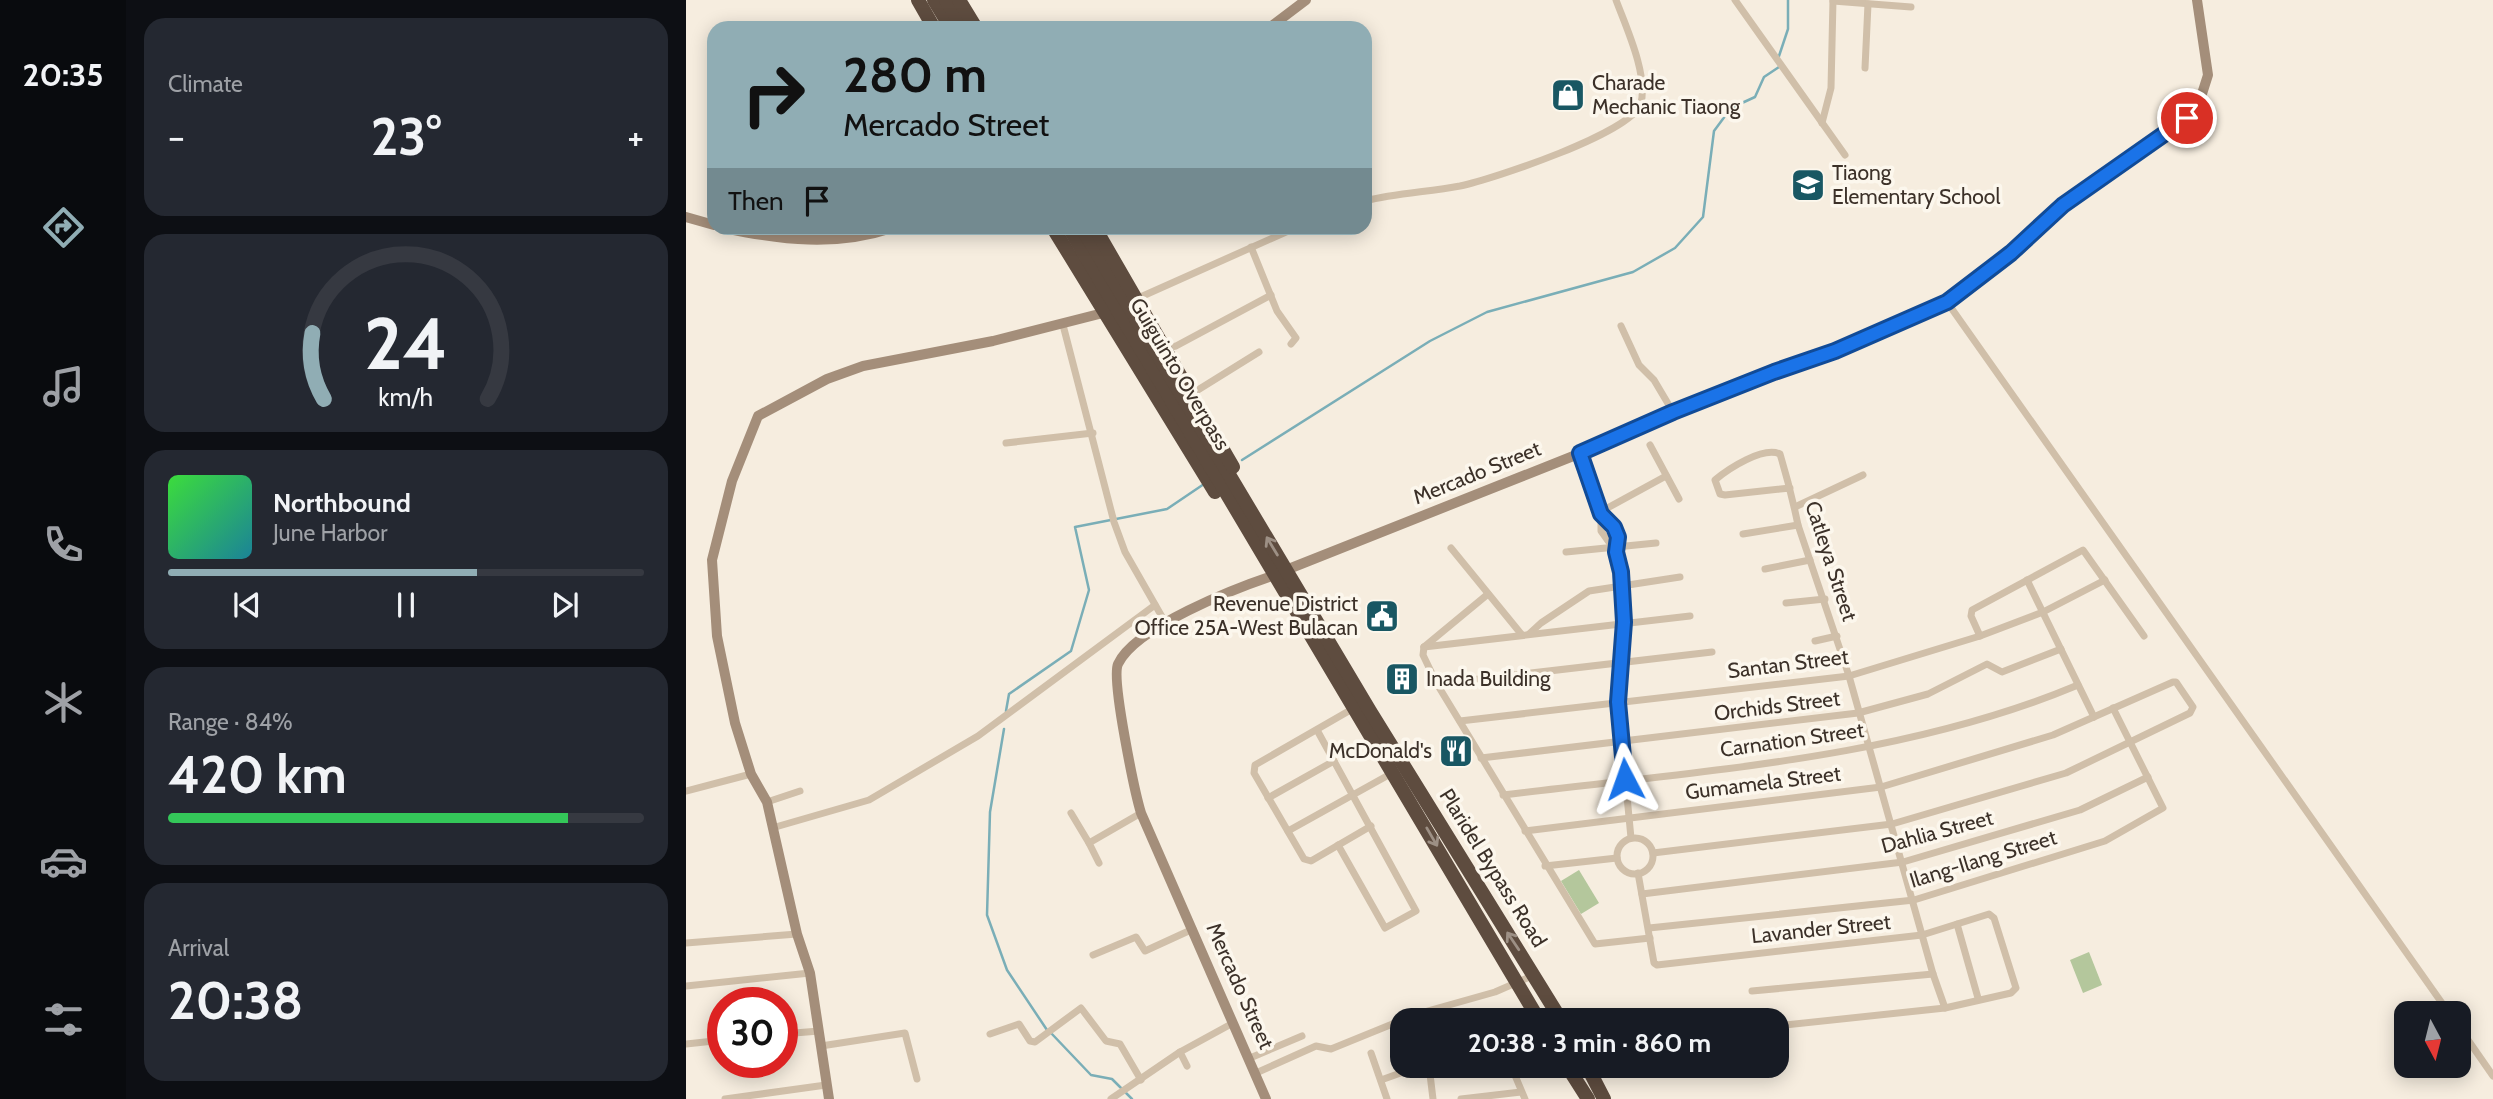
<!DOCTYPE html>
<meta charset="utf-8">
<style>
:root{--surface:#171b24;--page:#242831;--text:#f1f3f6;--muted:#9ea1a6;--line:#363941;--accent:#90adb4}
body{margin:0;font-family:Cabin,sans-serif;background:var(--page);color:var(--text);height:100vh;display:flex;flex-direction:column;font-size:26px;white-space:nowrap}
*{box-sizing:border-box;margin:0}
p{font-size:23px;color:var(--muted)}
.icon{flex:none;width:38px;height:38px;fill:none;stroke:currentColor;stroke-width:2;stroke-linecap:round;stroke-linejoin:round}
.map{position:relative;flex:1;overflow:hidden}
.drawer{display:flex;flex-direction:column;gap:18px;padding:18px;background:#0d0f14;width:560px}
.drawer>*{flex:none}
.guide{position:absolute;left:21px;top:21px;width:665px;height:214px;border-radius:21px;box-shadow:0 4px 18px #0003;background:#90adb4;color:#111;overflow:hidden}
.needle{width:46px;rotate:173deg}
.controls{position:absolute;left:1708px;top:1001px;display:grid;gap:14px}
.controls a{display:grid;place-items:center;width:77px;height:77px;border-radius:14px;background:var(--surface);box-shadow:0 4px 18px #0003;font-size:35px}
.speed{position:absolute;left:21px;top:987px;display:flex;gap:14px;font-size:35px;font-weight:700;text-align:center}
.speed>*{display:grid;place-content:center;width:91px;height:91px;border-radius:50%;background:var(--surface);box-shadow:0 4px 18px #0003;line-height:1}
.speed .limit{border:10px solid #d22;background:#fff;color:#111}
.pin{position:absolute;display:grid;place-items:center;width:60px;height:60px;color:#fff;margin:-30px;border:4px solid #fff;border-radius:50%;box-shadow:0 2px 7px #0007}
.me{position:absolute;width:77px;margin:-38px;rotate:356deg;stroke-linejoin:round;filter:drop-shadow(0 0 5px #0008)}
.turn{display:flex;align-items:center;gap:24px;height:147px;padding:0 21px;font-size:32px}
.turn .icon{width:91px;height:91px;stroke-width:2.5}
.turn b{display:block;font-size:49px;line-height:60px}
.then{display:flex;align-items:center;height:66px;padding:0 21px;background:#0003;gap:14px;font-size:26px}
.big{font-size:52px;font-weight:700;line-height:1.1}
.drawer .widget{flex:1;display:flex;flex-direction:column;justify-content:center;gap:10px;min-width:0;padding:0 24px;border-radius:21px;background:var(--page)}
.drawer .dial{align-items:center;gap:0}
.dial svg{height:182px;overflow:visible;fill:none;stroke:var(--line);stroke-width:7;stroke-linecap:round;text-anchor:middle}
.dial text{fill:var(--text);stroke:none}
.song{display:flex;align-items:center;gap:21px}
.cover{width:84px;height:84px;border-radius:10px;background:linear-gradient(135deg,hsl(120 70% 55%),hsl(190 70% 35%))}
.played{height:7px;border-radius:4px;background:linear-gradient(90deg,var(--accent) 65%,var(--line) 65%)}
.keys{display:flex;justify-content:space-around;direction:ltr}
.heat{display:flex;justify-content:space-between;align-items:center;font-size:38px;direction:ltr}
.charge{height:10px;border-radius:5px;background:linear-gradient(90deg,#34c759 84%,var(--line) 0)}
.trip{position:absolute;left:704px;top:1008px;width:399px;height:70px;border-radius:21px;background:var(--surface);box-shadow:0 4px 18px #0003;font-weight:700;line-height:70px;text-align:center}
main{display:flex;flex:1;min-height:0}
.dock{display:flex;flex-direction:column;width:126px;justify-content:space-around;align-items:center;background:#090b0e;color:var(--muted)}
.dock .icon{width:49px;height:49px}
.dock .current{color:var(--accent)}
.dock b{font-size:32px;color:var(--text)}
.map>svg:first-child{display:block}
</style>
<main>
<nav class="dock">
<b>20:35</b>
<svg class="icon current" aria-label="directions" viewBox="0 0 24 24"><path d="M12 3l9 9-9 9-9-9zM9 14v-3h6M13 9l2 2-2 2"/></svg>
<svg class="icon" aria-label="music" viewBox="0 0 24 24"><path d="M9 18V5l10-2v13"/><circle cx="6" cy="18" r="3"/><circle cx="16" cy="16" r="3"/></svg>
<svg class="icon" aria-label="phone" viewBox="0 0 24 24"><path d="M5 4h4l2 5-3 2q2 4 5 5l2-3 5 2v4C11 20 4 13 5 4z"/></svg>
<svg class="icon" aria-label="climate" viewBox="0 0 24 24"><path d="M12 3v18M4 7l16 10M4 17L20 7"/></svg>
<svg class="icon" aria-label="car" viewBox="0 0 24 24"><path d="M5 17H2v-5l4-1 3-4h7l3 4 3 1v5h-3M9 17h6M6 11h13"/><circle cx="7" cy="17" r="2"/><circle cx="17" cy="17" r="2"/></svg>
<svg class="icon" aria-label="filters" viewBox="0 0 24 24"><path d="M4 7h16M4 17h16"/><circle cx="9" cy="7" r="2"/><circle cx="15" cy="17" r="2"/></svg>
</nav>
<section class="drawer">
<div class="widget"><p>Climate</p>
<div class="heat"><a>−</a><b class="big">23°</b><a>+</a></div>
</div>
<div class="widget dial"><svg viewBox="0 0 100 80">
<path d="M14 69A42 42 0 1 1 86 69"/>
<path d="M14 69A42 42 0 0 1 9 40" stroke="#90adb4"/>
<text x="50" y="56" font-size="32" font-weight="700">24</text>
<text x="50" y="72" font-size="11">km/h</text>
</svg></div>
<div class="widget">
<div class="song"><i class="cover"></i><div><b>Northbound</b><p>June Harbor</p></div></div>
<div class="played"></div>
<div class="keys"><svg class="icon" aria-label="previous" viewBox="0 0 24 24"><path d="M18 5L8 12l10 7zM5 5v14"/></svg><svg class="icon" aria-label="pause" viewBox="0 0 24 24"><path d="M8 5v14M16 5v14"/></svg><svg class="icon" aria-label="next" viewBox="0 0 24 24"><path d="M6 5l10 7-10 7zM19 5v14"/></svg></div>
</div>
<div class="widget"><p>Range · 84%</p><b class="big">420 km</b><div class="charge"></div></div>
<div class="widget"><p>Arrival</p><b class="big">20:38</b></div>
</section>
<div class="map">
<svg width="1807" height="1099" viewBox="0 0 1807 1099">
<rect width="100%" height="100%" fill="#f6eddf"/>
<g fill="#b4c79c">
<polygon points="893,870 913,903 895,914 875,881"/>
<polygon points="1403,952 1416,985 1397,993 1384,960"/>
</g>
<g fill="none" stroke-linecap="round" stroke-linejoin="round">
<g stroke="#7aaeb7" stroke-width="2.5">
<polyline points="1093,56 1102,29 1102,0"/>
<polyline points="556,460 744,341 801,312 947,272 989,248 1017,217 1028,131 1045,108 1069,97 1078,77 1093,67"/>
<polyline points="320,711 323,694 385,651 403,590 389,527 481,509 518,484"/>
<polyline points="318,729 304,812 301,915 321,970 361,1030"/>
<polyline points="365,1033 405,1075 426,1079 446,1099"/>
</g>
<g stroke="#d0bfa9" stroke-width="7">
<polyline points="1049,0 1159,155"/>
<polyline points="1147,1 1225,7"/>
<polyline points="1179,68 1182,4"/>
<polyline points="1136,123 1145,88 1147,0"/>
<path d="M 679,201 C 710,193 743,192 774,186 C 806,179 947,133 955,103 C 962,74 940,27 930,0"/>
<polyline points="565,247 591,311 610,338 605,344"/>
<polyline points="450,299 609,228"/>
<polyline points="1261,302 1763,1013"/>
<polyline points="377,325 428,522 439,552 479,622"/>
<polyline points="935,326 953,365 968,380 987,412"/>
<polyline points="480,348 490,346 585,295"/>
<polyline points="507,393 573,352"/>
<polyline points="320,443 407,433"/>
<polyline points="964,445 993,499"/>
<polyline points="894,453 915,514 915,531 930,552"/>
<path d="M 1104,488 L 1039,495 L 1034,494 L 1029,480 C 1042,469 1077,446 1094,454 C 1101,477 1107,501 1112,525 L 1163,676 L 1247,974 L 1259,1008"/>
<polyline points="1109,507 1177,475"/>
<polyline points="914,512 980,476"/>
<polyline points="915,514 928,527 932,537 930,552 935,572 938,622 932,702 945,838"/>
<polyline points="1057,534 1112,525"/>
<polyline points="765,548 836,635"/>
<polyline points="880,552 970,543"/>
<polyline points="1079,569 1124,560"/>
<polyline points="1341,580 1408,717"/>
<polyline points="1100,603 1139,599"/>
<polyline points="843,634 855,623 903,591 994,577"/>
<polyline points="1294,636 1285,616 1286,610 1397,550 1458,636"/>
<polyline points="1129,641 1151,636"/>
<polyline points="738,647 737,655 751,684 909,944 964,938"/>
<polyline points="738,647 1004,616"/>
<polyline points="738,647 802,594"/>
<polyline points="751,684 1026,652"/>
<polyline points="668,708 569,765 568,773 618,859 625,861 685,826"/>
<polyline points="774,721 1163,676 1294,636 1357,612 1419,580"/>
<polyline points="631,730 730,911 699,928 652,845"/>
<polyline points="795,758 1172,713 1242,694 1301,664 1316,672 1375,649"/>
<polyline points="0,791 65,774"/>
<path d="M 817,795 C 1008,771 1213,760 1392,685"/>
<polyline points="582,798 648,761"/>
<polyline points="81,802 114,791"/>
<polyline points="385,813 403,843"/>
<polyline points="86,828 183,800 292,736 469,605"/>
<polyline points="602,831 708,772"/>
<polyline points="839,831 1195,787 1367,735 1487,682 1490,682 1507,707 1504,713 1380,773 1206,824 967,853"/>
<circle cx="949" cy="856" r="18"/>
<polyline points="413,863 403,843 455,813"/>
<polyline points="859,866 931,858"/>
<polyline points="952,873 968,963 971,965 1236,935 1303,914 1308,918 1330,988 1325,993 1259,1008 1090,1026"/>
<polyline points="956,894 1217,862 1394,810 1462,777"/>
<polyline points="1271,924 1292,998"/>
<polyline points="963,928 1228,900 1419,841 1477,808 1427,708"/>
<polyline points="0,943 111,934"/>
<polyline points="407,955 450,937 459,951 507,929"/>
<polyline points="0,986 124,973"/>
<polyline points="1066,991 1247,974"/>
<polyline points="733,1020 731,1014 809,992 848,975"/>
<polyline points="1773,1027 1807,1076"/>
<polyline points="96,1034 133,1031"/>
<polyline points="304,1034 333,1024 344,1041 349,1042 395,1008 420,1041 434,1044 455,1080"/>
<polyline points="0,1044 37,1040"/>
<polyline points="135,1046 219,1033 231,1079"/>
<polyline points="494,1052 501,1066"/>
<polyline points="685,1053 701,1099"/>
<polyline points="564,1058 616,1036"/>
<polyline points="743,1066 747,1099"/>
<polyline points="825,1066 839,1099"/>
<polyline points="570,1073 630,1046 645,1049 731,1014"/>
<polyline points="695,1080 734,1066"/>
<polyline points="39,1099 140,1085"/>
<polyline points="425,1099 494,1052 547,1023"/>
<polyline points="775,1099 835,1092"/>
</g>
<g stroke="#a48e7a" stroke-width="10">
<polyline points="583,28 620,0"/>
<polyline points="0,217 28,225"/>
<path d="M 38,228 C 96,240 149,247 206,228"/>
<polyline points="600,570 920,443 1088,372 1149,351 1261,302 1324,253 1377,205 1501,118 1515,97 1522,75 1511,0"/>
<polyline points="143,1099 124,973 111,934 81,802 65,774 49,723 31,636 26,560 46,481 72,416 141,379 177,366 307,341 421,312"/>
<path d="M 580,1099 L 455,813 C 449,793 425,679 432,664 C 449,627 550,588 589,575"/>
</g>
<g stroke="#5e4c3f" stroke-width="14">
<polyline points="232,0 248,28"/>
<polyline points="248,0 265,28"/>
<polyline points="260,0 277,28"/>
<polyline points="273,0 290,28"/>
<polyline points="367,228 529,492"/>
<polyline points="383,228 853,1020"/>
<polyline points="396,228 684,711 875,1020"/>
<polyline points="409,228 547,467"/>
<polyline points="881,1066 902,1099"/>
<polyline points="901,1066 918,1099"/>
</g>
</g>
<defs><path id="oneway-shaft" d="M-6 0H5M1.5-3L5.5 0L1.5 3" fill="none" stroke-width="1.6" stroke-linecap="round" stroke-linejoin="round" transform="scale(1.75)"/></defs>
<g stroke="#9d9085">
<use href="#oneway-shaft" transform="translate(586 546) rotate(-121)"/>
<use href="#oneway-shaft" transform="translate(746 837) rotate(60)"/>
<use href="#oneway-shaft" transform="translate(827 941) rotate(-124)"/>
</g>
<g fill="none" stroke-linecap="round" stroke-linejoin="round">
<g stroke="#114b97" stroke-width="18">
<polyline id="route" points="939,779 932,702 938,622 935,572 930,552 932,537 928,527 915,514 894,453 987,412 1088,372 1149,351 1261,302 1325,253 1377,205 1501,118"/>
</g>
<use href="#route" stroke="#1a73e8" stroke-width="12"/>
</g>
<defs>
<g id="shop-square" transform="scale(1.75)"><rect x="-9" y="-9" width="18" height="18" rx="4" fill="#195763" stroke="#fcf7ed"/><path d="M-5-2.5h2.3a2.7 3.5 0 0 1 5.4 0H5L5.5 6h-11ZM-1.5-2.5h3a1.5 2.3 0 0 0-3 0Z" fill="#fff"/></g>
<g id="school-square" transform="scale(1.75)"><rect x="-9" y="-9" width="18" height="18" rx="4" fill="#195763" stroke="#fcf7ed"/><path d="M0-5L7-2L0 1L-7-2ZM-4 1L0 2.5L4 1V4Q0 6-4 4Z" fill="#fff"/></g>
<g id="civic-square" transform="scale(1.75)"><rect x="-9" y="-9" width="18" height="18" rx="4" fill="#195763" stroke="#fcf7ed"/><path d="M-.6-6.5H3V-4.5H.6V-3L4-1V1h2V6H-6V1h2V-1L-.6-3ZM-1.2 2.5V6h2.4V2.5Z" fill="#fff"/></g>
<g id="building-square" transform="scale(1.75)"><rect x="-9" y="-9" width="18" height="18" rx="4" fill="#195763" stroke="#fcf7ed"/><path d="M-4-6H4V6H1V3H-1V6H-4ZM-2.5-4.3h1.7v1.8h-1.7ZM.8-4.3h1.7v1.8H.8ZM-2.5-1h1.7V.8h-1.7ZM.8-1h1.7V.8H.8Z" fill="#fff"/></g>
<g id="restaurant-square" transform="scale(1.75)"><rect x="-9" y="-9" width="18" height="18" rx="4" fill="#195763" stroke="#fcf7ed"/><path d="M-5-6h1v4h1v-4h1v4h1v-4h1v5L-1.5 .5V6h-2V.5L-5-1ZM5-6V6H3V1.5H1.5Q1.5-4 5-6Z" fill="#fff"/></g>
</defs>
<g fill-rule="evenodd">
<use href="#shop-square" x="882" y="95"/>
<use href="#school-square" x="1122" y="185"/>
<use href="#civic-square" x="696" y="616"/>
<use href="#building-square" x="716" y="679"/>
<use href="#restaurant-square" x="770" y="751"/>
</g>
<g text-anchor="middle" stroke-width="7" stroke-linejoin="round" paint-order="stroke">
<g font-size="21" fill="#3c3129" stroke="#fcf7ed" text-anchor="start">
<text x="906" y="90">Charade<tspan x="906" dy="24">Mechanic Tiaong</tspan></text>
<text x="1146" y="180">Tiaong<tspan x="1146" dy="24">Elementary School</tspan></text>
<text x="672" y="611" text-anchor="end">Revenue District<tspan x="672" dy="24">Office 25A-West Bulacan</tspan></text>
<text x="740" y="686">Inada Building</text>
<text x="746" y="758" text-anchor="end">McDonald's</text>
</g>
<g font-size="21" fill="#3c3129" stroke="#fcf7ed">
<text transform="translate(494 374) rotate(59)" y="7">Guiguinto Overpass</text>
<text transform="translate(791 473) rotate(-22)" y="7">Mercado Street</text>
<text transform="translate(1145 561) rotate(72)" y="7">Catleya Street</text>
<text transform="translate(1102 664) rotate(-7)" y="7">Santan Street</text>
<text transform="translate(1091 706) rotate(-7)" y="7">Orchids Street</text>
<text transform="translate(1106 740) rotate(-8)" y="7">Carnation Street</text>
<text transform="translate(1077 783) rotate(-7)" y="7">Gumamela Street</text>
<text transform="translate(1251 832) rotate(-15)" y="7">Dahlia Street</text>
<text transform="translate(1297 859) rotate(-17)" y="7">Ilang-Ilang Street</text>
<text transform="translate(807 868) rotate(58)" y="7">Plaridel Bypass Road</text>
<text transform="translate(1135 929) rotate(-6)" y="7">Lavander Street</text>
<text transform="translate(554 986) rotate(66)" y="7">Mercado Street</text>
</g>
</g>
</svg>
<div class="controls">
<a><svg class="needle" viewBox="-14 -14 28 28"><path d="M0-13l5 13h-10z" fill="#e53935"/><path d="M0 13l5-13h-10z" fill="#9ea1a6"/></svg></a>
</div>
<div class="speed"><div class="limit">30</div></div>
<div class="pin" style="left:1501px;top:118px;background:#d93025"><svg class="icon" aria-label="arrive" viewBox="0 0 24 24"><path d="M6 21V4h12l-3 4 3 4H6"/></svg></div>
<svg class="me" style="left:939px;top:779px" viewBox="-20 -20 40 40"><path d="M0-17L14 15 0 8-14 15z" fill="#1a73e8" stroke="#fff" stroke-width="4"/></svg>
<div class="trip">20:38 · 3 min · 860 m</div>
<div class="guide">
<div class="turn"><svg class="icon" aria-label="right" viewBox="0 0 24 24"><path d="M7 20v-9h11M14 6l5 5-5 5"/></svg><div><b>280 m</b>Mercado Street</div></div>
<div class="then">Then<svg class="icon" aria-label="arrive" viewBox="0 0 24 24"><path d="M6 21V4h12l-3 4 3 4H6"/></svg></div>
</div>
</div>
</main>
